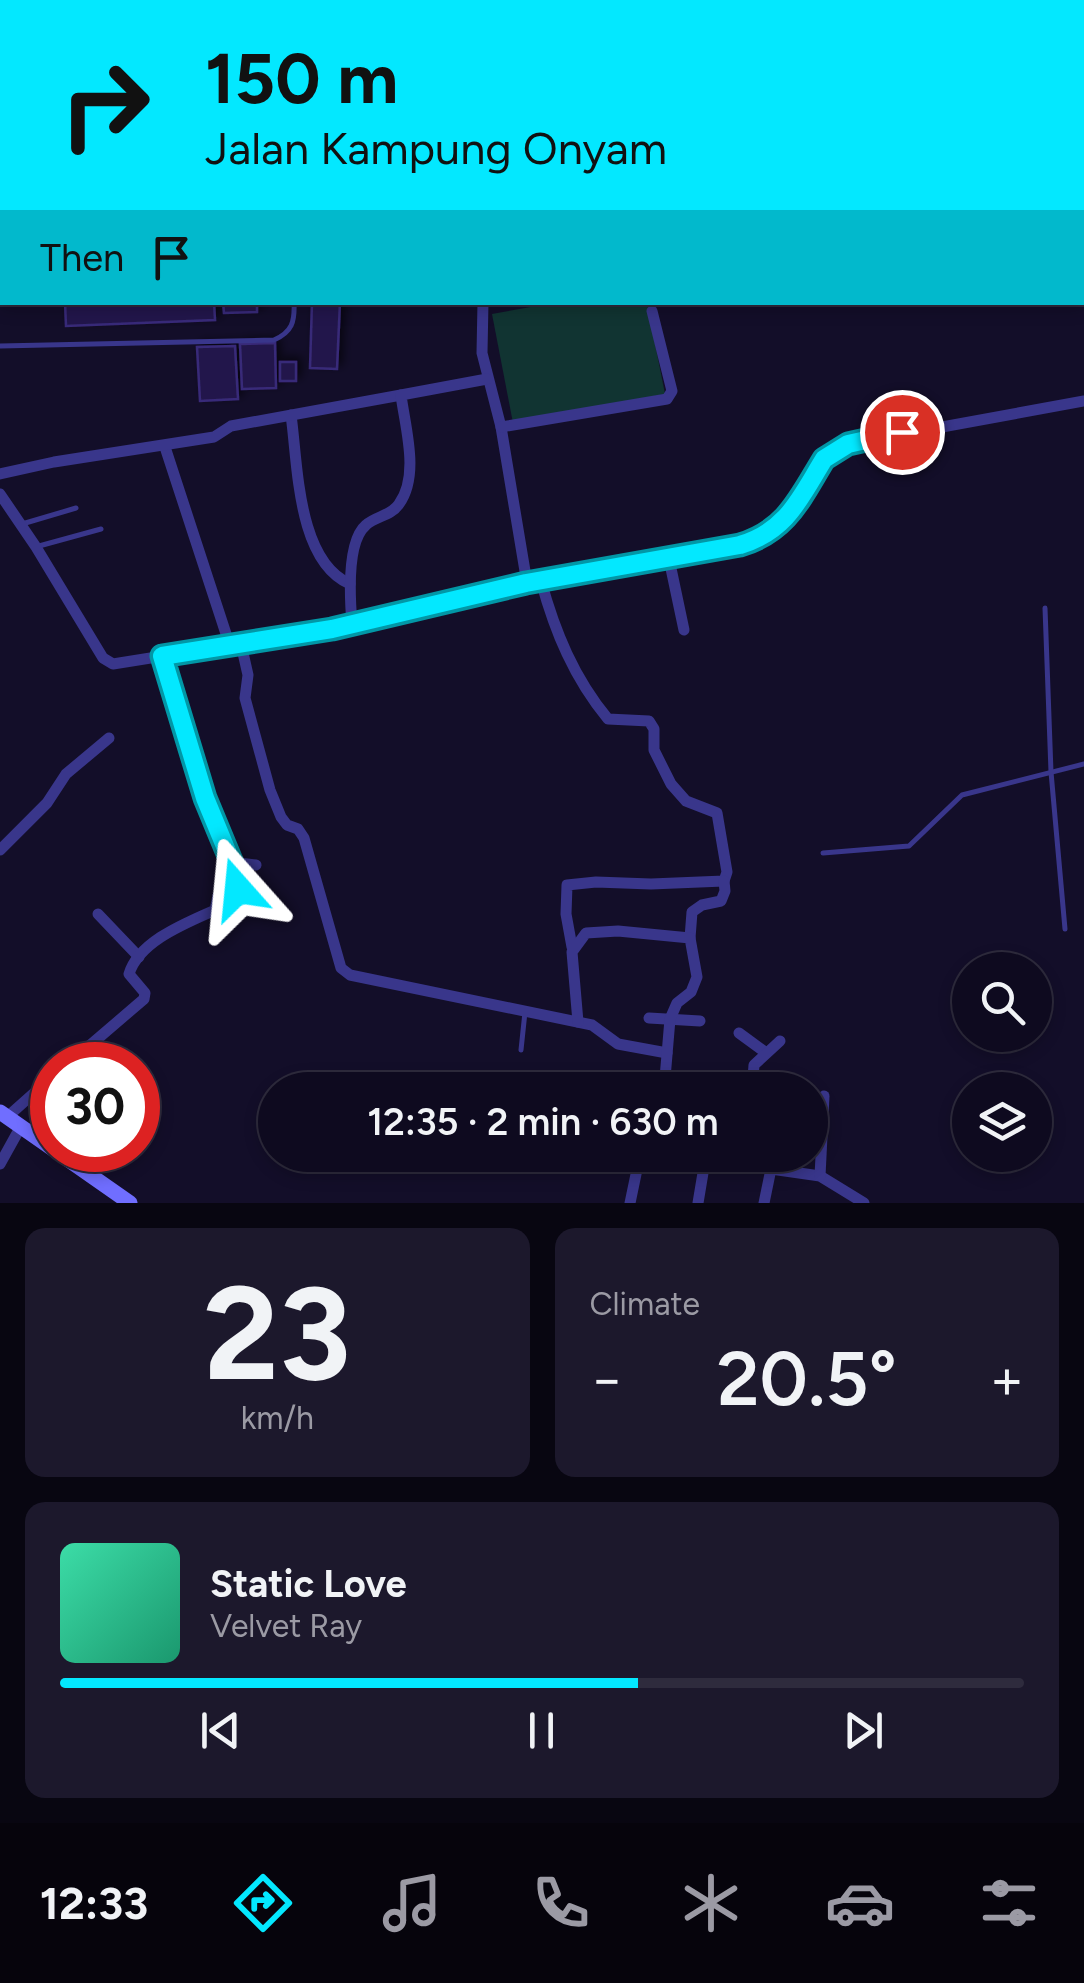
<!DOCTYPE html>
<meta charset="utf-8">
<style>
:root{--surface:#0e0a1f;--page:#1c182c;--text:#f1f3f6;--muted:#9b9aa4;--line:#2e2b3d;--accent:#03e8ff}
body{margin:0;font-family:Figtree,sans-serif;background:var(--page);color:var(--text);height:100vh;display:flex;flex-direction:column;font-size:38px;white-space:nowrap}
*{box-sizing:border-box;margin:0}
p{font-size:32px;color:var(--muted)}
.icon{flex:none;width:55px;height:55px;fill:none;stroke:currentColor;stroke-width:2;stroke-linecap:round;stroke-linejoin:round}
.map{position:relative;height:1203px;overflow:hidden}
.panel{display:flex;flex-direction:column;gap:25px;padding:25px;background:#080611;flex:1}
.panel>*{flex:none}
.guide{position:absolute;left:0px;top:0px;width:1085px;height:305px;box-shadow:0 5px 15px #0003,0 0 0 2px var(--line);background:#03e8ff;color:#111;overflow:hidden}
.controls{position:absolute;left:952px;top:952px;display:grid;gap:20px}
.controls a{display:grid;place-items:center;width:100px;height:100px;border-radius:50%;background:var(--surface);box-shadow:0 5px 15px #0003,0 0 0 2px var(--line);font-size:50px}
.speed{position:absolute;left:30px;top:1042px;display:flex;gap:20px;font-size:50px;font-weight:700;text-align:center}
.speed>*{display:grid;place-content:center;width:130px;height:130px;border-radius:50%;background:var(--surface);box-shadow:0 5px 15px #0003,0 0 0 2px var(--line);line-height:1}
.speed .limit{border:15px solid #d22;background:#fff;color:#111}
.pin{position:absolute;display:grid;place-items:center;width:85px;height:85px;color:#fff;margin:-42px;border:5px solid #fff;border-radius:50%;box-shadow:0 2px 10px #0007}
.me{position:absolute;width:110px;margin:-55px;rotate:342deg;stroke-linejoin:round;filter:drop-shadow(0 0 8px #0008)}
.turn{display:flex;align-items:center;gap:35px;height:210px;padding:0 40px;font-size:45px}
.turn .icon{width:130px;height:130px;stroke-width:2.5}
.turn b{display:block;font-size:70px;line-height:85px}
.then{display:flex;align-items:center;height:95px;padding:0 40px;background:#0003;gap:20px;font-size:38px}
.big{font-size:75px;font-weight:600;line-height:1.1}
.panel .card{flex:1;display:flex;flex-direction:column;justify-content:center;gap:15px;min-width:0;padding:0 35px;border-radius:20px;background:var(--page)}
.panel .dial{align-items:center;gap:0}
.dial b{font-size:130px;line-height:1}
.song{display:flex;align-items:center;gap:30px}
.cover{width:120px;height:120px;border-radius:15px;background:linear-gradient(135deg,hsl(160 70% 55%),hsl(160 70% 35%))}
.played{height:10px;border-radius:5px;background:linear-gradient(90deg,var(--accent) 60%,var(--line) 60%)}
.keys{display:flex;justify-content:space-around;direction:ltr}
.heat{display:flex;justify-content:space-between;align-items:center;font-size:55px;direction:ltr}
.panel .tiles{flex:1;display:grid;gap:25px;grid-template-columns:1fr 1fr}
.card:last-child{grid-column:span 2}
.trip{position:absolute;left:258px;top:1072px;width:570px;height:100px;border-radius:50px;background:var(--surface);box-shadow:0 5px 15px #0003,0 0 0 2px var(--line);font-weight:600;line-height:100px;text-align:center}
.tabs{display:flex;height:160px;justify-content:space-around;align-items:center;background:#06040c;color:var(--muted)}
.tabs .icon{width:70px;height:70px}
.tabs .current{color:var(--accent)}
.tabs b{font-size:45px;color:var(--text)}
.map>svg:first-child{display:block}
</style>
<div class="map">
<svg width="1084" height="1203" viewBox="0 0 1084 1203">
<defs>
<filter id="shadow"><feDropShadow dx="4.5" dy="-4.5" stdDeviation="5" flood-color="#0009"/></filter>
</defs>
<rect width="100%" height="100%" fill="#130e29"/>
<polygon fill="#113432" points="553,303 647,303 665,394 513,423 492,314"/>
<g fill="#23194b" stroke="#392a79" stroke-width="2.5" filter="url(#shadow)">
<polygon points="65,302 214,302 215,320 66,326"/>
<polygon points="223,302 257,302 257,312 224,313"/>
<polygon points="312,302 340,302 337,369 310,368"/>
<polygon points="275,343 276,388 242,389 240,344"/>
<polygon points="235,346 238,399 200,401 197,347"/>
<rect x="280" y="362" width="16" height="19"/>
</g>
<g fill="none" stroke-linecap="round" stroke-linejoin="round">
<g stroke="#39368b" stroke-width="5">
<polyline points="282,0 283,2"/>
<polyline points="0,97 2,97"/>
<polyline points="0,286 2,286"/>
<path d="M 0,346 L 274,340 C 292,332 295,322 294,302"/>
<polyline points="22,524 76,508"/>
<polyline points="39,546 101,529"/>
<polyline points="1045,608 1051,772 1065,929"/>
<polyline points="823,853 909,846 962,795 1084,764"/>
<polyline points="521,1050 525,1012"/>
</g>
<g stroke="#39368b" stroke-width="11">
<polyline points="790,0 790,2"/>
<polyline points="469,2 469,0"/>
<polyline points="715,2 720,0"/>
<polyline points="1082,162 1084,162"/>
<polyline points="483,302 482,353 501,427 527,583"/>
<path d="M 291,415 C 298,465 297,561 350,584"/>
<polyline points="501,427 667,399 672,391 652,311"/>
<polyline points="165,447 230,646"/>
<polyline points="0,474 54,462 214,437 231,426 401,395"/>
<path d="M 0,494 L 36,547 L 103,658 L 113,664 L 332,629 L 527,583 L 740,545 C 809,525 796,466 849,444 L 1084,401"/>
<polyline points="669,559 684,630"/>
<path d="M 541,581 C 555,632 574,678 608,719 L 649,721 L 654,729 L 654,750 L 671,784 L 686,801 L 717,813 L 727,872 L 724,881 L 651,884 L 596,882 L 567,885 L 566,914 L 572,947"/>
<path d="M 352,624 C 350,600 346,542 366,525 C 376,516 391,516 399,504 C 420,475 405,427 401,395 L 487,379"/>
<polyline points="241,644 248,675 245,698 270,790 281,817 287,825 298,829 304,838 341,968 350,975 592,1025 618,1044 667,1053"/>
<polyline points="0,850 47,803 66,774 109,738"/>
<polyline points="231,862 256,865"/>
<polyline points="98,914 139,957"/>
<polyline points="690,938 692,912 702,905 721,901 725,891 724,881"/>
<polyline points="649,1018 700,1021"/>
<polyline points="578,1022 572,952 586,933 618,931 690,938 697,977 691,992 677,1003 670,1019 664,1090"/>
<polyline points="739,1033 765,1052"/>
<path d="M 67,1065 L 144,999 L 145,993 L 129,974 C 139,941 186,923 215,910 L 218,896 L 239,888 L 205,798 L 162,657"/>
<polyline points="696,1084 706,1090"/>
<polyline points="752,1090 754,1065 780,1041"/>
<polyline points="6,1118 52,1077"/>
<polyline points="709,1155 754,1162 771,1169 764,1203"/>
<polyline points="0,1164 20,1128"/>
<polyline points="771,1169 820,1176 864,1203"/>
<polyline points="820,1176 824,1096"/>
<polyline points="630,1203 640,1155"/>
<polyline points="698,1203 706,1155"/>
</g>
<g stroke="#39368b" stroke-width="14">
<polyline points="976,0 977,2"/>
<polyline points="1082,254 1084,258"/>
</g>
<polyline stroke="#706eff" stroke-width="15" points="0,1112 130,1203"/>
</g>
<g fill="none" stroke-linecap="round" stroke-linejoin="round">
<g stroke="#0297a6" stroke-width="25">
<path id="route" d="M 238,889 L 234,868 L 205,798 L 162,656 L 332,629 L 526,583 L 740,545 C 787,531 800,498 824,459 L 848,444 L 902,432"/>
</g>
<use href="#route" stroke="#03e8ff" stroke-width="18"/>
</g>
</svg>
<div class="controls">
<a><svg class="icon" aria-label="search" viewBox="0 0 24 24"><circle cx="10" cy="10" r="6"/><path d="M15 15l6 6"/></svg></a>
<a><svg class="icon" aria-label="layers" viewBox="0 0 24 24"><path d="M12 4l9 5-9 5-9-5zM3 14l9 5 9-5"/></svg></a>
</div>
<div class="speed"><div class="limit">30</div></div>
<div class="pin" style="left:902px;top:432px;background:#d93025"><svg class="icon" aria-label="arrive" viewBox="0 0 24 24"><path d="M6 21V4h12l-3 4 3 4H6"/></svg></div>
<svg class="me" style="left:238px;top:889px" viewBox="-20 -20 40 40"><path d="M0-17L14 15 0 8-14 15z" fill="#03e8ff" stroke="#fff" stroke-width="4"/></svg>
<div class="trip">12:35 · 2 min · 630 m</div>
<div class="guide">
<div class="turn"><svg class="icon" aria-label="right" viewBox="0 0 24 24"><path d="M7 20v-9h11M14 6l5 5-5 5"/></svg><div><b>150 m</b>Jalan Kampung Onyam</div></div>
<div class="then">Then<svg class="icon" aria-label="arrive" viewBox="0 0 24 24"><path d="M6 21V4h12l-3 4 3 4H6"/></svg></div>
</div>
</div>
<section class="panel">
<div class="tiles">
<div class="card dial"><b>23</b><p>km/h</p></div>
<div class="card"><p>Climate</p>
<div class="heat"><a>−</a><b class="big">20.5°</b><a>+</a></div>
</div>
<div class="card">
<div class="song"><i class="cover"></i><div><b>Static Love</b><p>Velvet Ray</p></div></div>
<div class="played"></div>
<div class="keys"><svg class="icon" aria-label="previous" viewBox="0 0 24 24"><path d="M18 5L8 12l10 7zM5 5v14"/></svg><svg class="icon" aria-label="pause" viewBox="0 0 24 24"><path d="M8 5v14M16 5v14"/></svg><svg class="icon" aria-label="next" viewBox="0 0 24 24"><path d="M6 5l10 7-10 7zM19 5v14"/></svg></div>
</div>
</div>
</section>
<nav class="tabs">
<b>12:33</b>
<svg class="icon current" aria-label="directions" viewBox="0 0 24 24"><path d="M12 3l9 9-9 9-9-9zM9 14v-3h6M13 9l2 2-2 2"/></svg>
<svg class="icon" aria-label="music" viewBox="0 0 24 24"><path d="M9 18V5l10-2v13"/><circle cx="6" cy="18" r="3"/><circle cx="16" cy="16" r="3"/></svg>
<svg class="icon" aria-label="phone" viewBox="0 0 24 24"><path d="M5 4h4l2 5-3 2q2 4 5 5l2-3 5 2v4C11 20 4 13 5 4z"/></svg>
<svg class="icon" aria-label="climate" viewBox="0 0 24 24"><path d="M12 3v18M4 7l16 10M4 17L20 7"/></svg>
<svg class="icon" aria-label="car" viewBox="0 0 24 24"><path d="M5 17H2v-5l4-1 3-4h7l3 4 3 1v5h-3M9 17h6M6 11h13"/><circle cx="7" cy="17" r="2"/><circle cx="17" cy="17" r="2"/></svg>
<svg class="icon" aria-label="filters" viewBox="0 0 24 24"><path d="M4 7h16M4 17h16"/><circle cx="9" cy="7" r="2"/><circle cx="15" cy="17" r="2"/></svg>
</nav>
